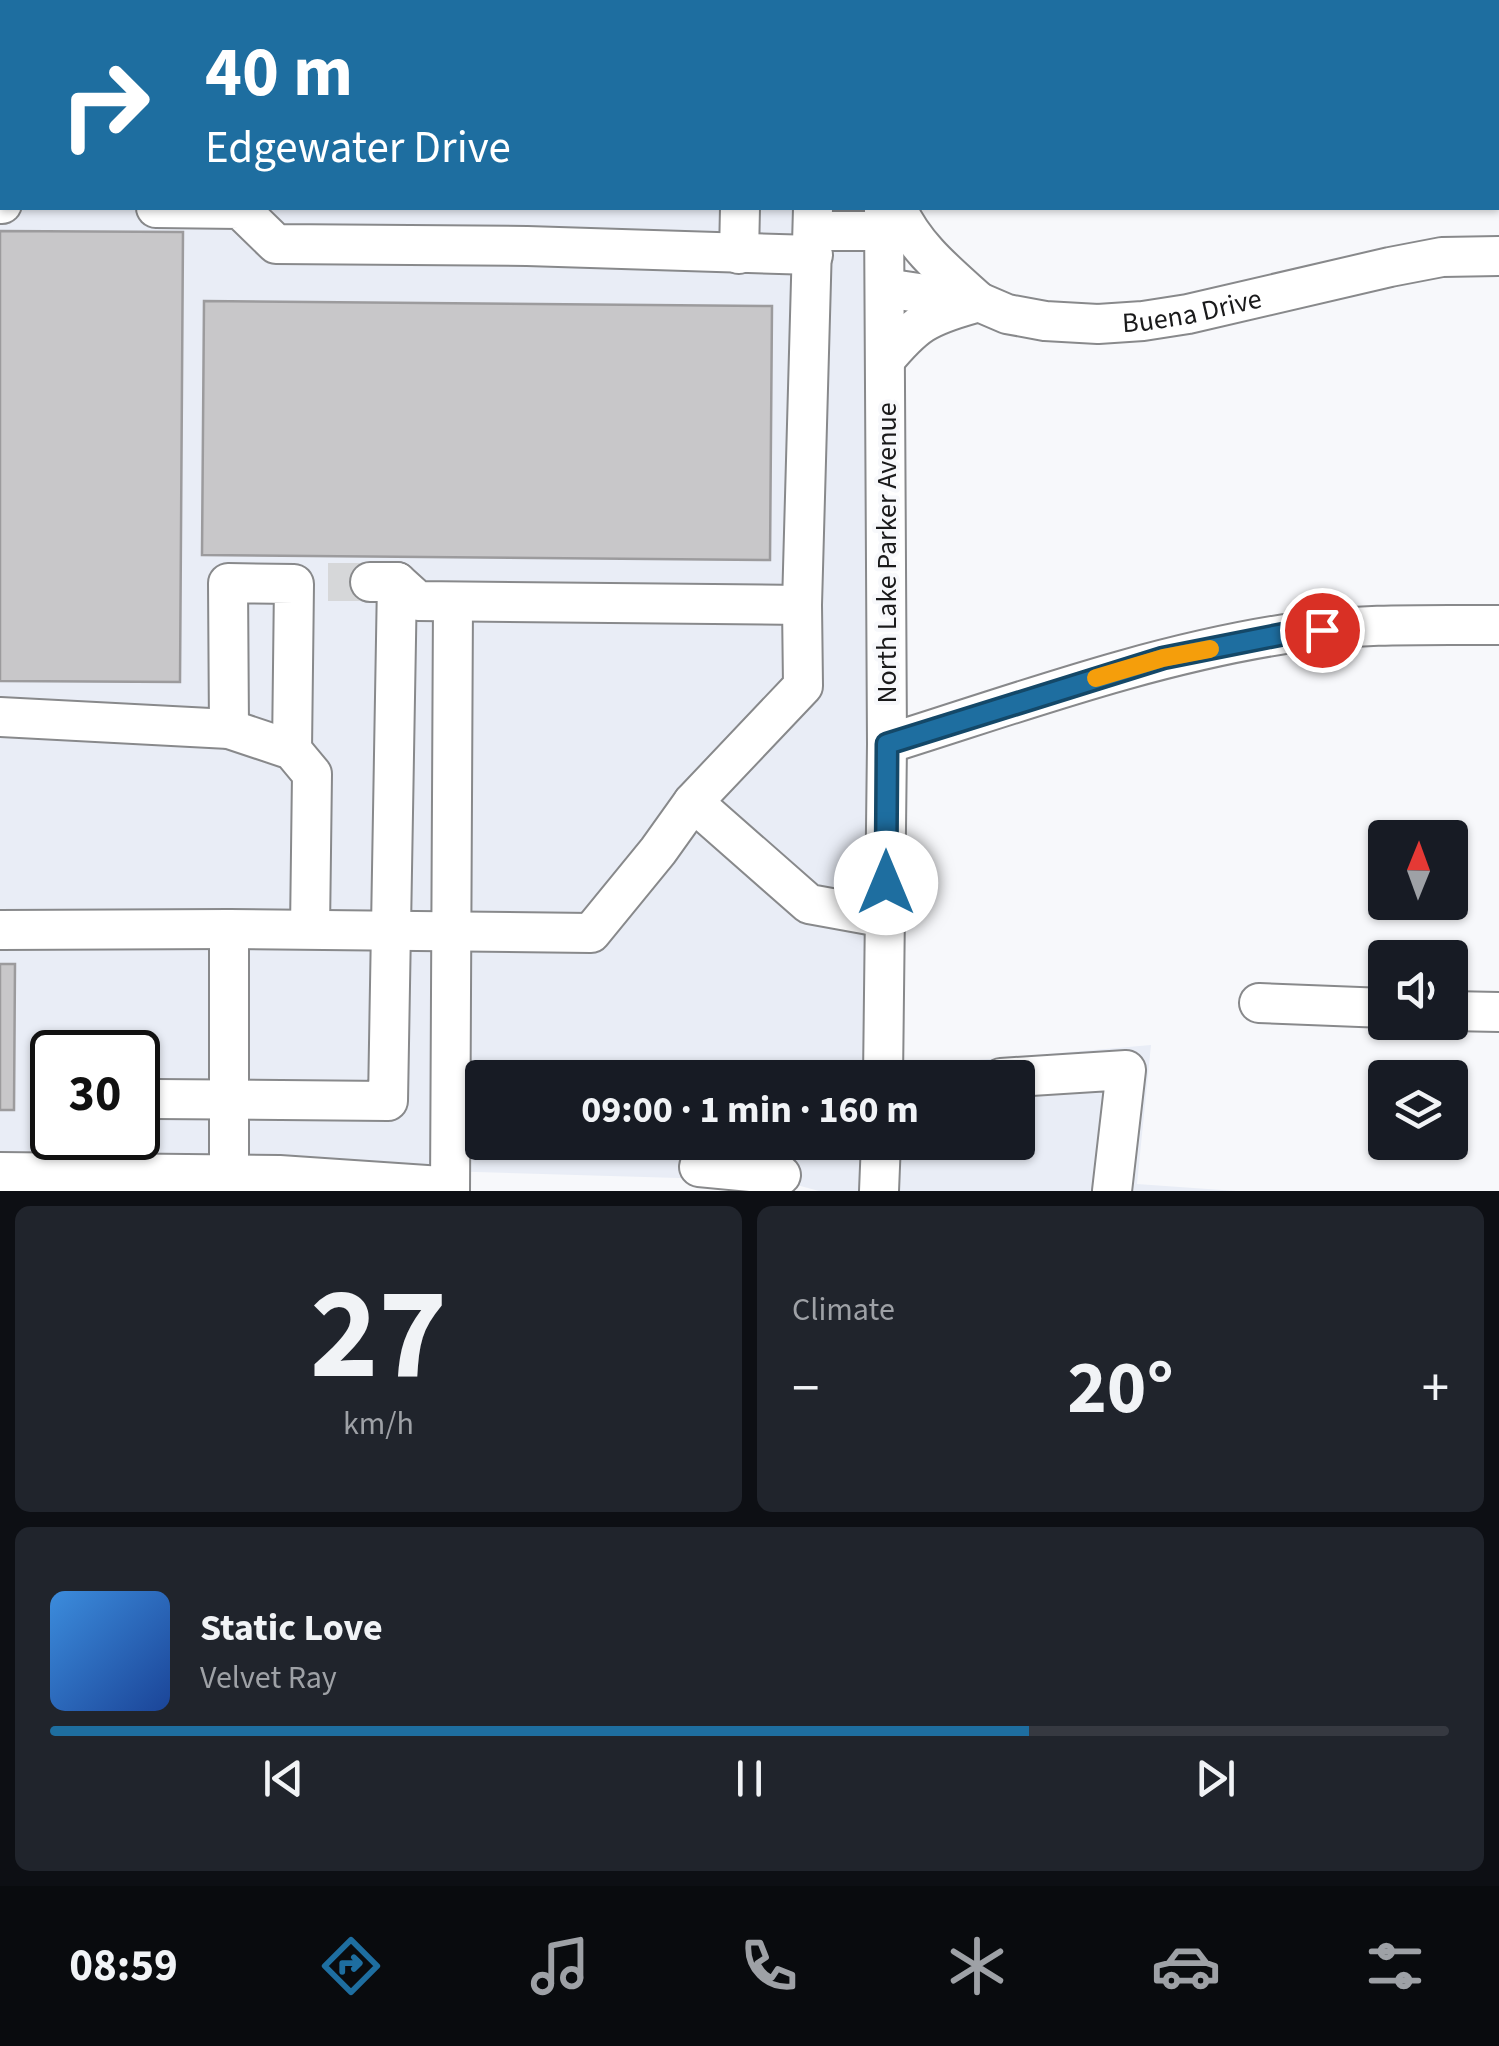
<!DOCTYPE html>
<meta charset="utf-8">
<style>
:root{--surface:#171b24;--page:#20242c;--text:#f1f3f6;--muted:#9ea1a6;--line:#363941;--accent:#1e6ea0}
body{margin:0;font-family:"Source Sans 3",sans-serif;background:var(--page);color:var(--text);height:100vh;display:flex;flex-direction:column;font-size:38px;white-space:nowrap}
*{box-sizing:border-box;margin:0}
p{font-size:32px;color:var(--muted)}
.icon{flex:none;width:55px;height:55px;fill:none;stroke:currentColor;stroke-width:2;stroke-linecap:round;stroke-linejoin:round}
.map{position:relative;height:1191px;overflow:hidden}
.sheet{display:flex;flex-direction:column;gap:15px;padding:15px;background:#0d0f14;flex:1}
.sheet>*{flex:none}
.guide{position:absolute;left:0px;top:0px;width:1500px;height:210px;box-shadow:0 2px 8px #0004;background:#1e6ea0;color:#fff;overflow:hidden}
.needle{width:65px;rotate:1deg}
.tools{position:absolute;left:1368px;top:820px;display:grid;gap:20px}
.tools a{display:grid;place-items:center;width:100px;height:100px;border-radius:10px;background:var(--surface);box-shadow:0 2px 8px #0004;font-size:50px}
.speed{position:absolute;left:30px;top:1030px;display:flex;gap:20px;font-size:50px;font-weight:700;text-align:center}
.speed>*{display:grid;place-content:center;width:130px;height:130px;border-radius:50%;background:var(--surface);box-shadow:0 2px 8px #0004;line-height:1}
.speed .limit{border:5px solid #111;border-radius:15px;background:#fff;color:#111}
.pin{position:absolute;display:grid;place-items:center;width:85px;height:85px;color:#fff;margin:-42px;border:5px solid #fff;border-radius:50%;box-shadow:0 2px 10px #0007}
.me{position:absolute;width:110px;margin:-55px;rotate:0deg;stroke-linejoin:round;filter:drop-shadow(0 0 8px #0008)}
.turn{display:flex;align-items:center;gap:35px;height:210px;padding:0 40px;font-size:45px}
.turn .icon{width:130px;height:130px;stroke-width:2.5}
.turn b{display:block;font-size:70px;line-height:85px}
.big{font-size:75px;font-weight:700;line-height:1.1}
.sheet .widget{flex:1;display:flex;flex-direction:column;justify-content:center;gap:15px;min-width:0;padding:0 35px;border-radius:15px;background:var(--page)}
.sheet .dial{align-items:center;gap:0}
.dial b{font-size:130px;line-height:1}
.song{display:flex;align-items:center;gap:30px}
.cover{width:120px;height:120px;border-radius:15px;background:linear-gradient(135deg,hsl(210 70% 55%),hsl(220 70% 35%))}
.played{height:10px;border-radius:5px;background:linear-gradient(90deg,var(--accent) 70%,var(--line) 70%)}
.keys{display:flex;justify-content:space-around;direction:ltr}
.heat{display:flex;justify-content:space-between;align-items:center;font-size:55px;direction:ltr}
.sheet .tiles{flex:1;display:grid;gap:15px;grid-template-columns:1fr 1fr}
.widget:last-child{grid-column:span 2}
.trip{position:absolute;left:465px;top:1060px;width:570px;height:100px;border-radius:10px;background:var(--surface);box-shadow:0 2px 8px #0004;font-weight:700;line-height:100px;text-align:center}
.tabs{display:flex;height:160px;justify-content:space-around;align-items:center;background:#090b0e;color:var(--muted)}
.tabs .icon{width:70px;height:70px}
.tabs .current{color:var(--accent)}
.tabs b{font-size:45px;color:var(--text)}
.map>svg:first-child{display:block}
</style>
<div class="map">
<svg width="1499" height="1191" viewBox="0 0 1499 1191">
<rect width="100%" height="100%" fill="#f7f8fb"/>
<g fill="#e9edf6" fill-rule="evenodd">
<path d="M 0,0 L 483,0 L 545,2 L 2,2 L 2,208 L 871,208 L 869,1077 L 482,1078 L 482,1142 L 867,1143 L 866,1191 L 819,1191 L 782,1181 L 0,1158 ZM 52,1052 L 138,1052 L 138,1138 L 52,1138 Z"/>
<polygon points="1151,1045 1137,1184 1236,1191 893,1191 894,1143 1018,1142 1018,1078 897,1077 897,1067"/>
</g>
<g fill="#c8c7c9" stroke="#9c9b9d" stroke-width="2.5">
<polygon points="0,231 183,232 180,682 0,681"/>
<polygon points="204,301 772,306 770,560 202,555"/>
<polygon points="0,964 15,964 14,1110 0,1110"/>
</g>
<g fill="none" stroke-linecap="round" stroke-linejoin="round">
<polyline stroke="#d6d7d9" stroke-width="38" stroke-dasharray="38 19" stroke-linecap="butt" points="328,582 370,582"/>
<g stroke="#88898b" stroke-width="42">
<g id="minor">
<polyline points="886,2 886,0"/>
<polyline points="0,20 2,21"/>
<polyline points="0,204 2,204"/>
<polyline points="156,208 240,209 276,244 527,246 813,255"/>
<path d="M 897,208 C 915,248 947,273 979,302"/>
<polyline points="813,231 883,231"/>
<polyline points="739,254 740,208"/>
<path id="s1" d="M 885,288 L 979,302 L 1007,314 L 1045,321 L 1098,324 L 1143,321 L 1188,314 L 1390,267 L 1442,257 L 1499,256"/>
<path d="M 885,360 C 915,324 926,317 972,304"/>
<polyline points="370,582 397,582 418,601 802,605"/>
<polyline points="0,717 229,729 292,750 312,774 310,929"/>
<polyline points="229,729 228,583 294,584 292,750"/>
<path d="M 887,744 C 1018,703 1149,655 1285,634 C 1357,623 1427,625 1499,625"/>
<polyline points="693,802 809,904 886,918"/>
<polyline points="0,930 229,929 591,933 658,851 693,802 803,686 802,605 813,208"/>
<polyline points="1259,1003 1385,1008"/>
<polyline points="1450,1011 1499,1012"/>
<polyline points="883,1078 887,744 884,208"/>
<polyline points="1001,1078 1126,1070 1112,1191"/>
<polyline points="156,1099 388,1101 397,582"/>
<polyline points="699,1167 781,1175"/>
<polyline points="229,1179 229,929"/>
<polyline points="450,1191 453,602"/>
<polyline points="879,1191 881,1142"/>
</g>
</g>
<g stroke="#88898b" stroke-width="52">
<polyline id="major" points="0,1177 279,1180 441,1191"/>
</g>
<use href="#minor" stroke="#fff" stroke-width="38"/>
<use href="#major" stroke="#fff" stroke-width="48"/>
</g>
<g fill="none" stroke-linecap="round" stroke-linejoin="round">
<g stroke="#144868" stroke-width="25">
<polyline id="route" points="886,883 887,744 1163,658 1284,634 1322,630"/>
</g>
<use href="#route" stroke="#1e6ea0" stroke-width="18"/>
<polyline stroke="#f59e0b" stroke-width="18" points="1096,678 1163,658 1210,649"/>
</g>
<g text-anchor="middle" stroke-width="8" stroke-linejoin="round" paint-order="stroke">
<g font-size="28" fill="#1a1a1b" stroke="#f7f8fb">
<text dy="10" stroke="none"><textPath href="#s1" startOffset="312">Buena Drive</textPath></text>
<text transform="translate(886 553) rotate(-90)" y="10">North Lake Parker Avenue</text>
</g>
</g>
</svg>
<div class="tools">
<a><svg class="needle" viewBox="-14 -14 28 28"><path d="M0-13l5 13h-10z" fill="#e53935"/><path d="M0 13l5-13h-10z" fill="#9ea1a6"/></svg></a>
<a><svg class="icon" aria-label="sound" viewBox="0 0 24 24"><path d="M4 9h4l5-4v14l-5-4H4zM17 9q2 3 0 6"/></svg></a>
<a><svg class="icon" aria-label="layers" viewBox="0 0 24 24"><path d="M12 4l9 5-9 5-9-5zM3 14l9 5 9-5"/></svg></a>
</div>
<div class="speed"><div class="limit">30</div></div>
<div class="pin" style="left:1322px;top:630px;background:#d93025"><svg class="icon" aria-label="arrive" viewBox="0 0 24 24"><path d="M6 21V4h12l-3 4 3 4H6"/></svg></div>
<svg class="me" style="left:886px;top:883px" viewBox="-20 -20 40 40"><circle r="19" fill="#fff"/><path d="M0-13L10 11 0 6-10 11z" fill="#1e6ea0"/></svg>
<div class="trip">09:00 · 1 min · 160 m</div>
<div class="guide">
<div class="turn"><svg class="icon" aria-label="right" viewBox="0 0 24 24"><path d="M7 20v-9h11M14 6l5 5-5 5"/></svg><div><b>40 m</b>Edgewater Drive</div></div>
</div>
</div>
<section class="sheet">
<div class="tiles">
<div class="widget dial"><b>27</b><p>km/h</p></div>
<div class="widget"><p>Climate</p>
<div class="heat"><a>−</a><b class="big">20°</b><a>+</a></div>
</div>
<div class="widget">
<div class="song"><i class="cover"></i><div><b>Static Love</b><p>Velvet Ray</p></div></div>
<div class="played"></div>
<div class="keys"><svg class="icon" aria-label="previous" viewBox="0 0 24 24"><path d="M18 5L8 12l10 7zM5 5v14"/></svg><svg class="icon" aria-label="pause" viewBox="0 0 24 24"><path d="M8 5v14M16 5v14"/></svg><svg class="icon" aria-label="next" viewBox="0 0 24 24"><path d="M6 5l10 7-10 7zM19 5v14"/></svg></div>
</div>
</div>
</section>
<nav class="tabs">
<b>08:59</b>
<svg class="icon current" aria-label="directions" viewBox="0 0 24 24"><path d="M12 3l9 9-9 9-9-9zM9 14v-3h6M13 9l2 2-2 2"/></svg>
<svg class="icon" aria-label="music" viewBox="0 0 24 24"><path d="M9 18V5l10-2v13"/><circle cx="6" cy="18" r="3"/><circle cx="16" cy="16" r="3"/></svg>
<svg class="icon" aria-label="phone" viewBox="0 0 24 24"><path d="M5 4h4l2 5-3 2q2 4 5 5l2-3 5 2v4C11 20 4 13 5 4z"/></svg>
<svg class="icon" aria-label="climate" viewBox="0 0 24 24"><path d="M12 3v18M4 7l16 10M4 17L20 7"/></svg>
<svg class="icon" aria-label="car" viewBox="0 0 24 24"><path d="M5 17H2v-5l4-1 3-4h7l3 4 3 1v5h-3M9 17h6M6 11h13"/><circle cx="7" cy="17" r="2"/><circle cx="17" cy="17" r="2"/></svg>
<svg class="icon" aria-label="filters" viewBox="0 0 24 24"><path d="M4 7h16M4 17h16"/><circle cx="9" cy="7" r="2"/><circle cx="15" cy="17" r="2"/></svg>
</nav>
